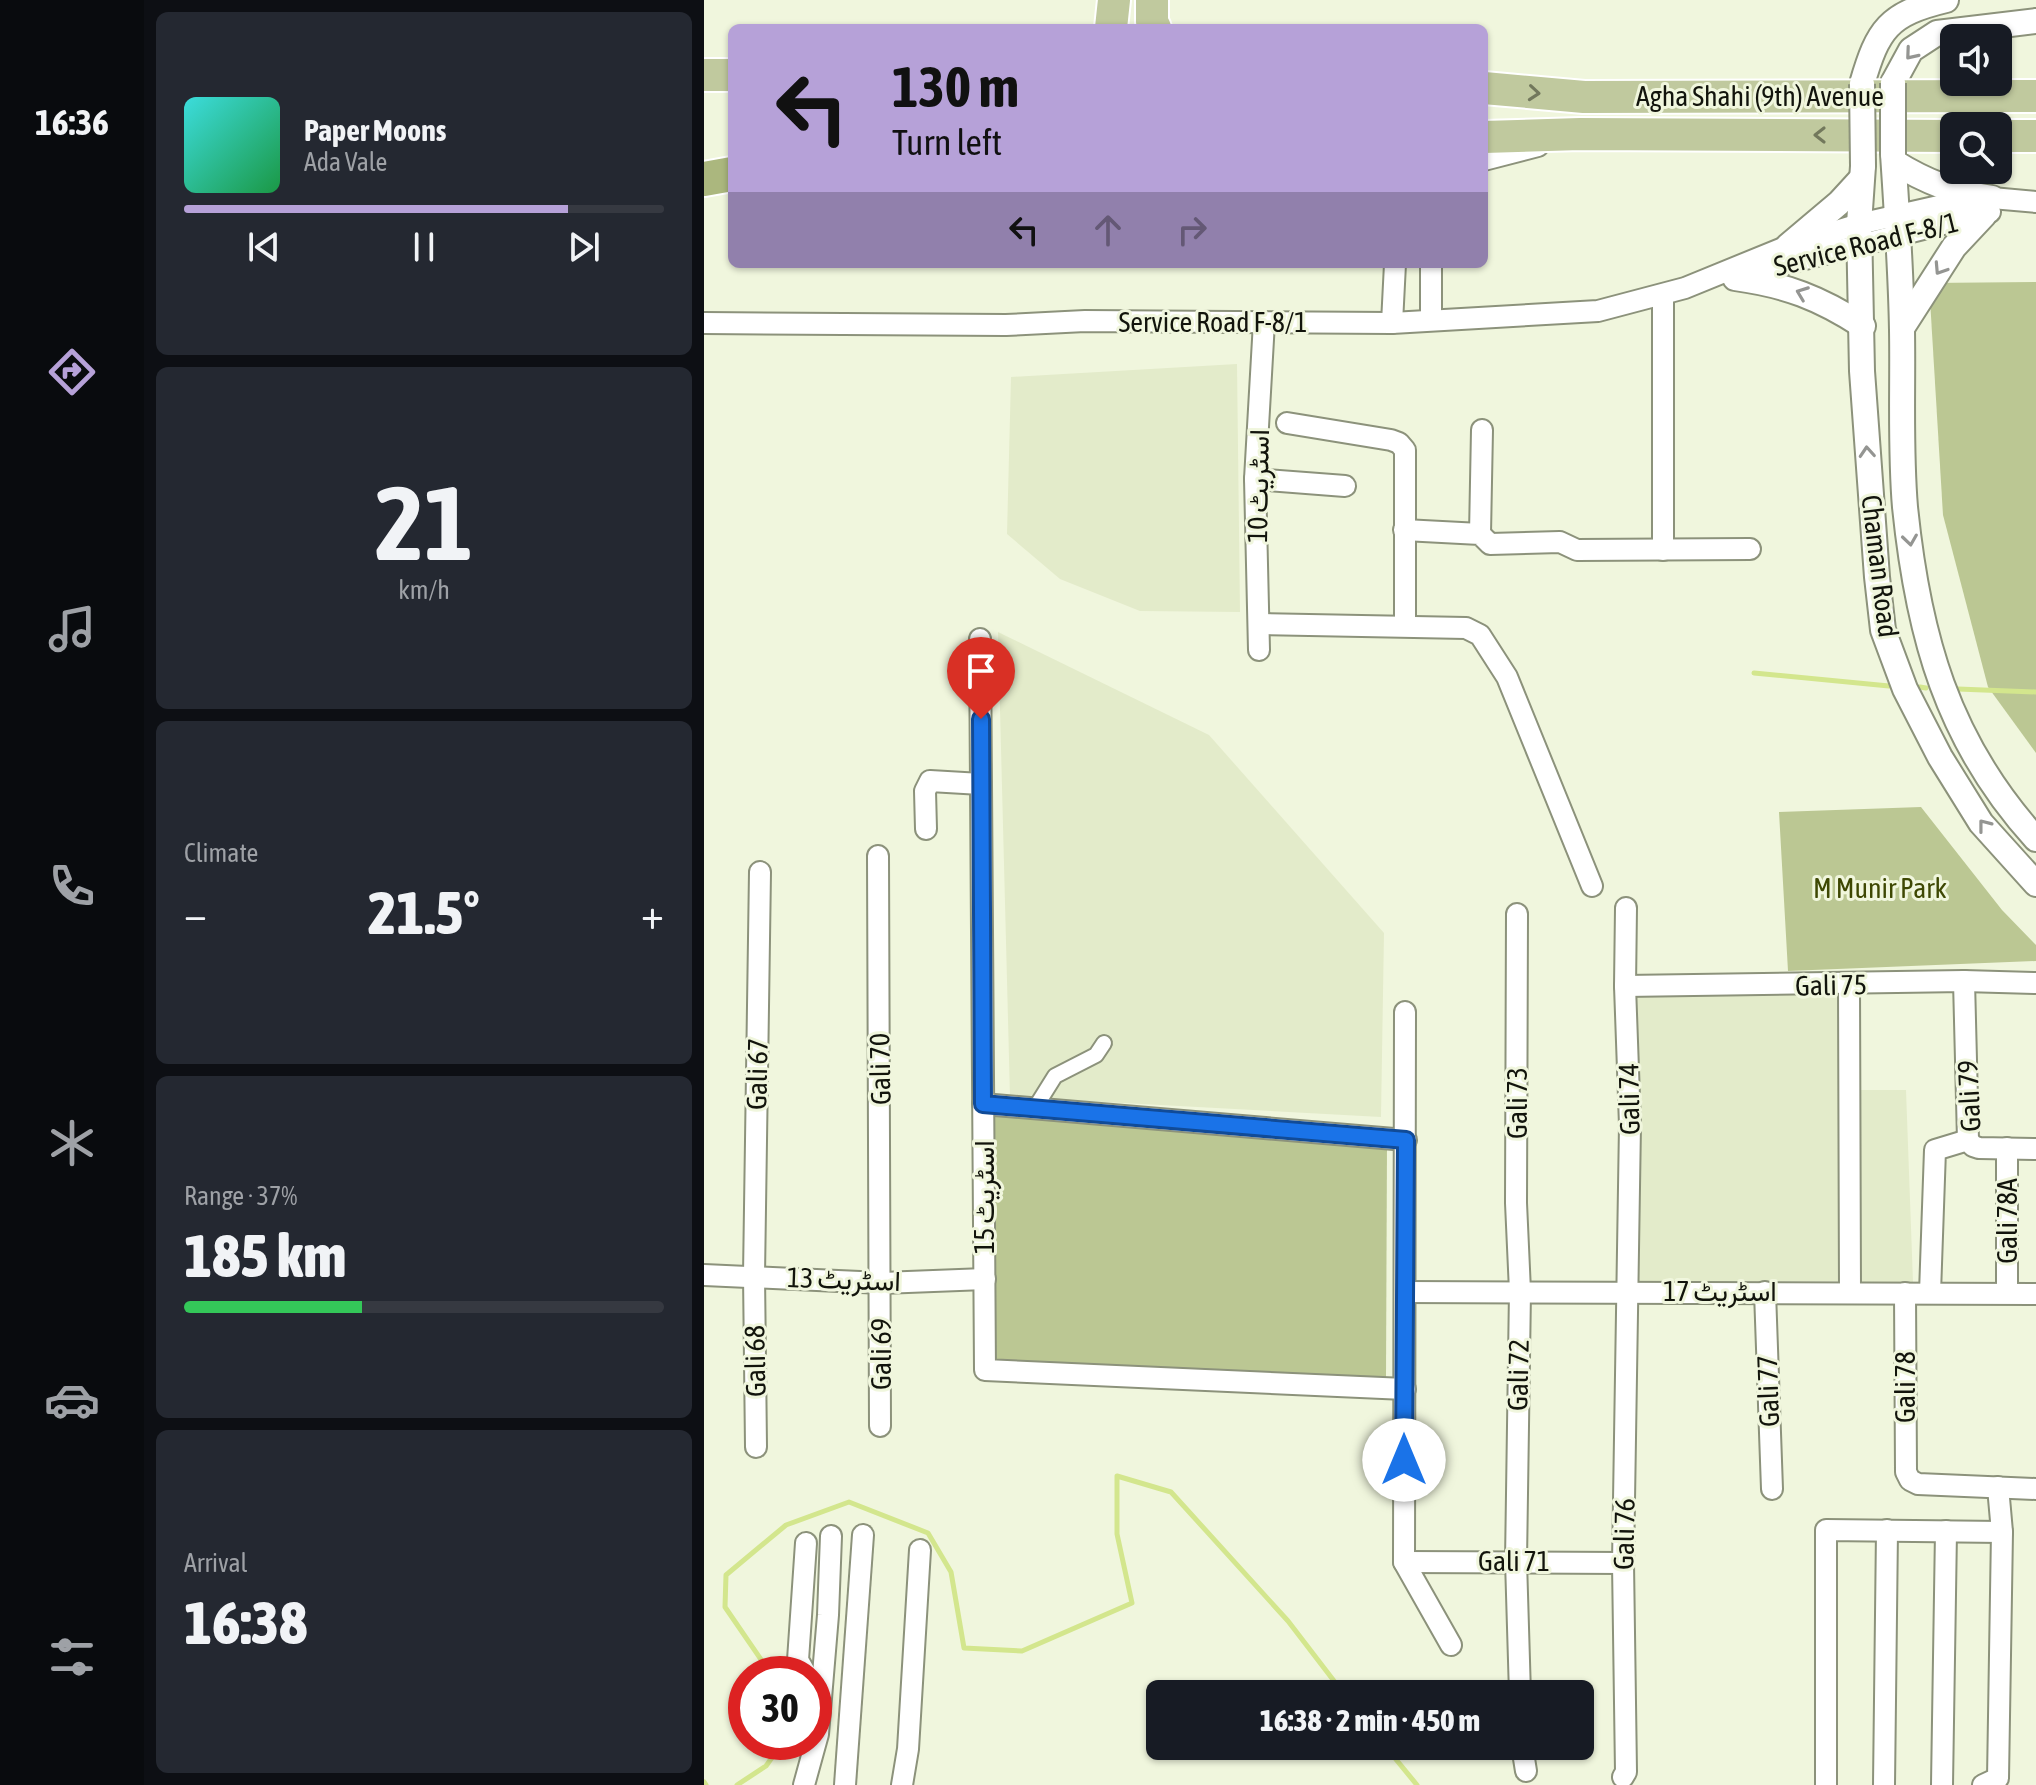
<!DOCTYPE html>
<meta charset="utf-8">
<style>
:root{--surface:#171b24;--page:#242831;--text:#f1f3f6;--muted:#9ea1a6;--line:#363941;--accent:#b6a1d8}
body{margin:0;font-family:"Asap Condensed",Vazirmatn,sans-serif;background:var(--page);color:var(--text);height:100vh;display:flex;flex-direction:column;font-size:30px;white-space:nowrap}
*{box-sizing:border-box;margin:0}
p{font-size:26px;color:var(--muted)}
.icon{flex:none;width:44px;height:44px;fill:none;stroke:currentColor;stroke-width:2;stroke-linecap:round;stroke-linejoin:round}
.map{position:relative;flex:1;overflow:hidden}
.side{display:flex;flex-direction:column;gap:12px;padding:12px;background:#0d0f14;width:560px}
.side>*{flex:none}
.banner{position:absolute;left:24px;top:24px;width:760px;height:244px;border-radius:12px;box-shadow:0 2px 6px #0004;background:#b6a1d8;color:#111;overflow:hidden}
.fabs{position:absolute;left:1236px;top:24px;display:grid;gap:16px}
.fabs a{display:grid;place-items:center;width:72px;height:72px;border-radius:12px;background:var(--surface);box-shadow:0 2px 6px #0004;font-size:40px}
.speed{position:absolute;left:24px;top:1656px;display:flex;gap:16px;font-size:40px;font-weight:700;text-align:center}
.speed>*{display:grid;place-content:center;width:104px;height:104px;border-radius:50%;background:var(--surface);box-shadow:0 2px 6px #0004;line-height:1}
.speed .limit{border:12px solid #d22;background:#fff;color:#111}
.pin{position:absolute;display:grid;place-items:center;width:68px;height:68px;color:#fff;margin:-82px -34px;border-radius:50% 50% 50% 0;rotate:-45deg;box-shadow:0 0 8px #0007}
.pin .icon{rotate:45deg}
.me{position:absolute;width:88px;margin:-44px;rotate:0deg;stroke-linejoin:round;filter:drop-shadow(0 0 6px #0008)}
.turn{display:flex;align-items:center;gap:28px;height:168px;padding:0 32px;font-size:36px}
.turn .icon{width:104px;height:104px;stroke-width:2.5}
.turn b{display:block;font-size:56px;line-height:68px}
.lanes{display:flex;align-items:center;height:76px;padding:0 32px;background:#0003;justify-content:center;gap:40px;direction:ltr}
.lanes .off{opacity:.35}
.big{font-size:60px;font-weight:800;line-height:1.1}
.side .card{flex:1;display:flex;flex-direction:column;justify-content:center;gap:12px;min-width:0;padding:0 28px;border-radius:12px;background:var(--page)}
.side .dial{align-items:center;gap:0}
.dial b{font-size:104px;line-height:1}
.song{display:flex;align-items:center;gap:24px}
.cover{width:96px;height:96px;border-radius:12px;background:linear-gradient(135deg,hsl(180 70% 55%),hsl(140 70% 35%))}
.played{height:8px;border-radius:4px;background:linear-gradient(90deg,var(--accent) 80%,var(--line) 80%)}
.keys{display:flex;justify-content:space-around;direction:ltr}
.heat{display:flex;justify-content:space-between;align-items:center;font-size:44px;direction:ltr}
.charge{height:12px;border-radius:6px;background:linear-gradient(90deg,#34c759 37%,var(--line) 0)}
.trip{position:absolute;left:442px;top:1680px;width:448px;height:80px;border-radius:12px;background:var(--surface);box-shadow:0 2px 6px #0004;font-weight:800;line-height:80px;text-align:center}
main{display:flex;flex:1;min-height:0}
.dock{display:flex;flex-direction:column;width:144px;justify-content:space-around;align-items:center;background:#090b0e;color:var(--muted)}
.dock .icon{width:56px;height:56px}
.dock .on{color:var(--accent)}
.dock b{font-size:36px;color:var(--text)}
.map>svg:first-child{display:block}
</style>
<main>
<nav class="dock">
<b>16:36</b>
<svg class="icon on" aria-label="directions" viewBox="0 0 24 24"><path d="M12 3l9 9-9 9-9-9zM9 14v-3h6M13 9l2 2-2 2"/></svg>
<svg class="icon" aria-label="music" viewBox="0 0 24 24"><path d="M9 18V5l10-2v13"/><circle cx="6" cy="18" r="3"/><circle cx="16" cy="16" r="3"/></svg>
<svg class="icon" aria-label="phone" viewBox="0 0 24 24"><path d="M5 4h4l2 5-3 2q2 4 5 5l2-3 5 2v4C11 20 4 13 5 4z"/></svg>
<svg class="icon" aria-label="climate" viewBox="0 0 24 24"><path d="M12 3v18M4 7l16 10M4 17L20 7"/></svg>
<svg class="icon" aria-label="car" viewBox="0 0 24 24"><path d="M5 17H2v-5l4-1 3-4h7l3 4 3 1v5h-3M9 17h6M6 11h13"/><circle cx="7" cy="17" r="2"/><circle cx="17" cy="17" r="2"/></svg>
<svg class="icon" aria-label="filters" viewBox="0 0 24 24"><path d="M4 7h16M4 17h16"/><circle cx="9" cy="7" r="2"/><circle cx="15" cy="17" r="2"/></svg>
</nav>
<section class="side">
<div class="card">
<div class="song"><i class="cover"></i><div><b>Paper Moons</b><p>Ada Vale</p></div></div>
<div class="played"></div>
<div class="keys"><svg class="icon" aria-label="previous" viewBox="0 0 24 24"><path d="M18 5L8 12l10 7zM5 5v14"/></svg><svg class="icon" aria-label="pause" viewBox="0 0 24 24"><path d="M8 5v14M16 5v14"/></svg><svg class="icon" aria-label="next" viewBox="0 0 24 24"><path d="M6 5l10 7-10 7zM19 5v14"/></svg></div>
</div>
<div class="card dial"><b>21</b><p>km/h</p></div>
<div class="card"><p>Climate</p>
<div class="heat"><a>−</a><b class="big">21.5°</b><a>+</a></div>
</div>
<div class="card"><p>Range · 37%</p><b class="big">185 km</b><div class="charge"></div></div>
<div class="card"><p>Arrival</p><b class="big">16:38</b></div>
</section>
<div class="map">
<svg width="1332" height="1785" viewBox="0 0 1332 1785">
<rect width="100%" height="100%" fill="#f0f6dd"/>
<g fill="#e3ebca">
<polygon points="533,364 536,612 436,611 356,579 303,534 307,377"/>
<polygon points="294,632 505,735 680,933 677,1117 306,1097"/>
<polygon points="926,994 1140,994 1141,1281 927,1282"/>
<polygon points="1153,1090 1202,1090 1209,1282 1154,1283"/>
</g>
<g fill="#bbc793">
<polygon points="1332,282 1332,753 1284,687 1239,515 1225,283"/>
<polygon points="1217,807 1298,910 1332,945 1332,961 1084,971 1075,812"/>
<polygon points="291,1108 683,1144 682,1378 288,1365"/>
</g>
<g fill="none" stroke-linecap="round" stroke-linejoin="round">
<g stroke="#d3e68d" stroke-width="5">
<polyline points="1050,673 1185,686"/>
<polyline points="1216,687 1222,688"/>
<polyline points="1254,689 1332,692"/>
<polyline points="67,1674 21,1607 22,1575 82,1525 145,1502 224,1533 247,1572 260,1648 318,1651 428,1603 413,1534 413,1476 467,1492 584,1621 640,1694"/>
<polyline points="681,1746 713,1785"/>
<polyline points="0,1782 2,1785"/>
<polyline points="33,1785 62,1766 79,1742"/>
</g>
<g stroke="#8c927b" stroke-width="18">
<polyline id="pedestrian" points="331,1108 351,1076 392,1055 400,1043"/>
</g>
<g stroke="#8c927b" stroke-width="24">
<g id="minor">
<polyline points="780,160 834,146"/>
<polyline points="727,264 727,320"/>
<polyline points="1042,274 1286,212"/>
<polyline points="0,323 302,325 381,321 688,323 894,311 981,288 1084,246 1155,224 1248,203 1288,198 1332,202"/>
<polyline points="688,323 691,264"/>
<polyline points="583,423 687,440 695,443 701,450 701,626"/>
<polyline points="551,479 641,486"/>
<polyline points="700,530 776,534 786,544 856,542 873,550 1046,549"/>
<polyline points="776,534 778,430"/>
<polyline points="959,550 959,295"/>
<polyline points="555,624 762,628 776,635 803,677 888,886"/>
<polyline points="276,639 281,1370 701,1389"/>
<polyline points="555,650 551,479 560,322"/>
<polyline points="222,829 221,791 226,781 277,784"/>
<polyline points="174,856 176,1426"/>
<polyline points="813,914 812,1203 816,1291 812,1561 816,1694"/>
<polyline points="1260,981 1264,1140 1269,1146 1275,1148 1332,1149"/>
<polyline points="1145,985 1146,1291"/>
<polyline points="921,986 1260,981 1332,983"/>
<polyline points="701,1012 700,1562 747,1645"/>
<polyline points="279,1104 702,1140"/>
<polyline points="1303,1148 1303,1293"/>
<polyline points="0,1275 178,1283 281,1279"/>
<polyline points="701,1292 1332,1294"/>
<polyline points="1061,1292 1068,1489"/>
<polyline points="1201,1293 1202,1472 1206,1480 1214,1484 1332,1489"/>
<polyline points="1226,1293 1231,1150 1264,1140"/>
<polyline points="52,1447 50,1275 56,872"/>
<polyline points="700,1562 919,1563"/>
<polyline points="102,1674 94,1660 102,1543"/>
<polyline points="818,1746 822,1771"/>
<polyline points="919,1777 922,1772 919,1563 926,1125 921,986 922,908"/>
<polyline points="100,1785 114,1734 124,1615 127,1536"/>
<polyline points="141,1785 159,1535"/>
<polyline points="198,1785 204,1749 216,1550"/>
<polyline points="1122,1785 1122,1530 1298,1532 1294,1487"/>
<polyline points="1180,1785 1183,1530"/>
<polyline points="1238,1785 1242,1531"/>
<polyline points="1279,1785 1294,1778 1298,1532"/>
</g>
</g>
<g stroke="#8c927b" stroke-width="28">
<g id="tertiary">
<polyline points="1189,83 1207,50 1233,33 1332,21"/>
<path d="M 1158,84 C 1174,29 1184,14 1242,0"/>
<path d="M 1189,154 C 1193,213 1197,272 1198,330 C 1199,389 1196,449 1201,507 C 1214,635 1243,741 1332,839"/>
<path d="M 1190,162 C 1222,182 1251,193 1288,198"/>
<polyline points="1159,166 1155,224 1158,371 1173,577 1179,630 1201,689 1236,757 1277,823 1332,884"/>
<polyline points="1084,246 1135,203 1157,179"/>
<path d="M 1031,278 C 1082,285 1116,298 1159,326"/>
<polyline points="1198,328 1250,247 1280,215"/>
</g>
</g>
<g stroke="#fff" stroke-width="36">
<g id="primary">
<polyline points="448,0 448,22 451,28"/>
<polyline points="407,28 410,0"/>
<polyline points="0,75 28,75"/>
<polyline points="780,88 880,97 1332,96"/>
<polyline points="1294,136 1332,136"/>
<polyline points="780,137 876,134 1250,136"/>
</g>
</g>
<g stroke="#fff" stroke-width="38">
<polyline id="trunk" points="0,179 28,174"/>
</g>
<use href="#pedestrian" stroke="#fff" stroke-width="14"/>
<use href="#minor" stroke="#fff" stroke-width="20"/>
<use href="#tertiary" stroke="#fff" stroke-width="24"/>
<use href="#primary" stroke="#c0c99e" stroke-width="32"/>
<use href="#trunk" stroke="#abb77e" stroke-width="34"/>
<g stroke="#8c927b" stroke-width="28" stroke-linecap="butt">
<g id="tertiary-bridge">
<polyline points="1189,83 1189,154"/>
<polyline points="1158,84 1159,166"/>
</g>
</g>
<use href="#tertiary-bridge" stroke="#fff" stroke-width="24"/>
</g>
<defs><path id="oneway-chevron" d="M-2-3.5L2.5 0L-2 3.5" fill="none" stroke-width="1.6" stroke-linecap="round" stroke-linejoin="round" transform="scale(2)"/></defs>
<g stroke="#949592">
<use href="#oneway-chevron" transform="translate(1207 54) rotate(130)"/>
<use href="#oneway-chevron" transform="translate(1236 269) rotate(123)"/>
<use href="#oneway-chevron" transform="translate(1098 293) rotate(-159)"/>
<use href="#oneway-chevron" transform="translate(1163 452) rotate(-94)"/>
<use href="#oneway-chevron" transform="translate(1206 540) rotate(82)"/>
<use href="#oneway-chevron" transform="translate(1280 825) rotate(-128)"/>
</g>
<g stroke="#72785c">
<use href="#oneway-chevron" transform="translate(830 93) rotate(5)"/>
<use href="#oneway-chevron" transform="translate(1116 135) rotate(-180)"/>
</g>
<g fill="none" stroke-linecap="round" stroke-linejoin="round">
<g stroke="#114b97" stroke-width="20">
<polyline id="route" points="277,719 279,1104 702,1140 700,1460"/>
</g>
<use href="#route" stroke="#1a73e8" stroke-width="14"/>
</g>
<g text-anchor="middle" stroke-width="6" stroke-linejoin="round" paint-order="stroke">
<g font-size="28" fill="#12140c" stroke="#f0f6dd">
<text x="1056" y="106">Agha Shahi (9th) Avenue</text>
<text transform="translate(1162 244) rotate(-14)" y="10">Service Road F-8/1</text>
<text x="509" y="332">Service Road F-8/1</text>
<text transform="translate(554 486) rotate(-89)" y="10">اسٹریٹ 10</text>
<text transform="translate(1176 566) rotate(83)" y="10">Chaman Road</text>
<text transform="translate(1127 985) rotate(-1)" y="10">Gali 75</text>
<text transform="translate(176 1069) rotate(-91)" y="10">Gali 70</text>
<text transform="translate(53 1074) rotate(-89)" y="10">Gali 67</text>
<text transform="translate(1265 1096) rotate(-93)" y="10">Gali 79</text>
<text transform="translate(925 1099) rotate(-91)" y="10">Gali 74</text>
<text transform="translate(813 1103) rotate(-90)" y="10">Gali 73</text>
<text transform="translate(280 1197) rotate(-90)" y="10">اسٹریٹ 15</text>
<text transform="translate(1303 1221) rotate(-90)" y="10">Gali 78A</text>
<text transform="translate(140 1279) rotate(2)" y="10">اسٹریٹ 13</text>
<text x="1016" y="1301">اسٹریٹ 17</text>
<text transform="translate(177 1354) rotate(-90)" y="10">Gali 69</text>
<text transform="translate(51 1361) rotate(-91)" y="10">Gali 68</text>
<text transform="translate(814 1375) rotate(-89)" y="10">Gali 72</text>
<text transform="translate(1201 1387) rotate(-90)" y="10">Gali 78</text>
<text transform="translate(1064 1391) rotate(-92)" y="10">Gali 77</text>
<text transform="translate(920 1534) rotate(-89)" y="10">Gali 76</text>
<text x="810" y="1571">Gali 71</text>
</g>
<g font-size="28" fill="#3e4803" stroke="#f0f6dd">
<text x="1176" y="898">M Munir Park</text>
</g>
</g>
</svg>
<div class="fabs">
<a><svg class="icon" aria-label="sound" viewBox="0 0 24 24"><path d="M4 9h4l5-4v14l-5-4H4zM17 9q2 3 0 6"/></svg></a>
<a><svg class="icon" aria-label="search" viewBox="0 0 24 24"><circle cx="10" cy="10" r="6"/><path d="M15 15l6 6"/></svg></a>
</div>
<div class="speed"><div class="limit">30</div></div>
<div class="pin" style="left:277px;top:719px;background:#d93025"><svg class="icon" aria-label="arrive" viewBox="0 0 24 24"><path d="M6 21V4h12l-3 4 3 4H6"/></svg></div>
<svg class="me" style="left:700px;top:1460px" viewBox="-20 -20 40 40"><circle r="19" fill="#fff"/><path d="M0-13L10 11 0 6-10 11z" fill="#1a73e8"/></svg>
<div class="trip">16:38 · 2 min · 450 m</div>
<div class="banner">
<div class="turn"><svg class="icon" aria-label="left" viewBox="0 0 24 24"><path d="M17 20v-9H6M10 6l-5 5 5 5"/></svg><div><b>130 m</b>Turn left</div></div>
<div class="lanes"><svg class="icon" aria-label="left" viewBox="0 0 24 24"><path d="M17 20v-9H6M10 6l-5 5 5 5"/></svg><svg class="icon off" aria-label="ahead" viewBox="0 0 24 24"><path d="M12 20V5M6 11l6-6 6 6"/></svg><svg class="icon off" aria-label="right" viewBox="0 0 24 24"><path d="M7 20v-9h11M14 6l5 5-5 5"/></svg></div>
</div>
</div>
</main>
